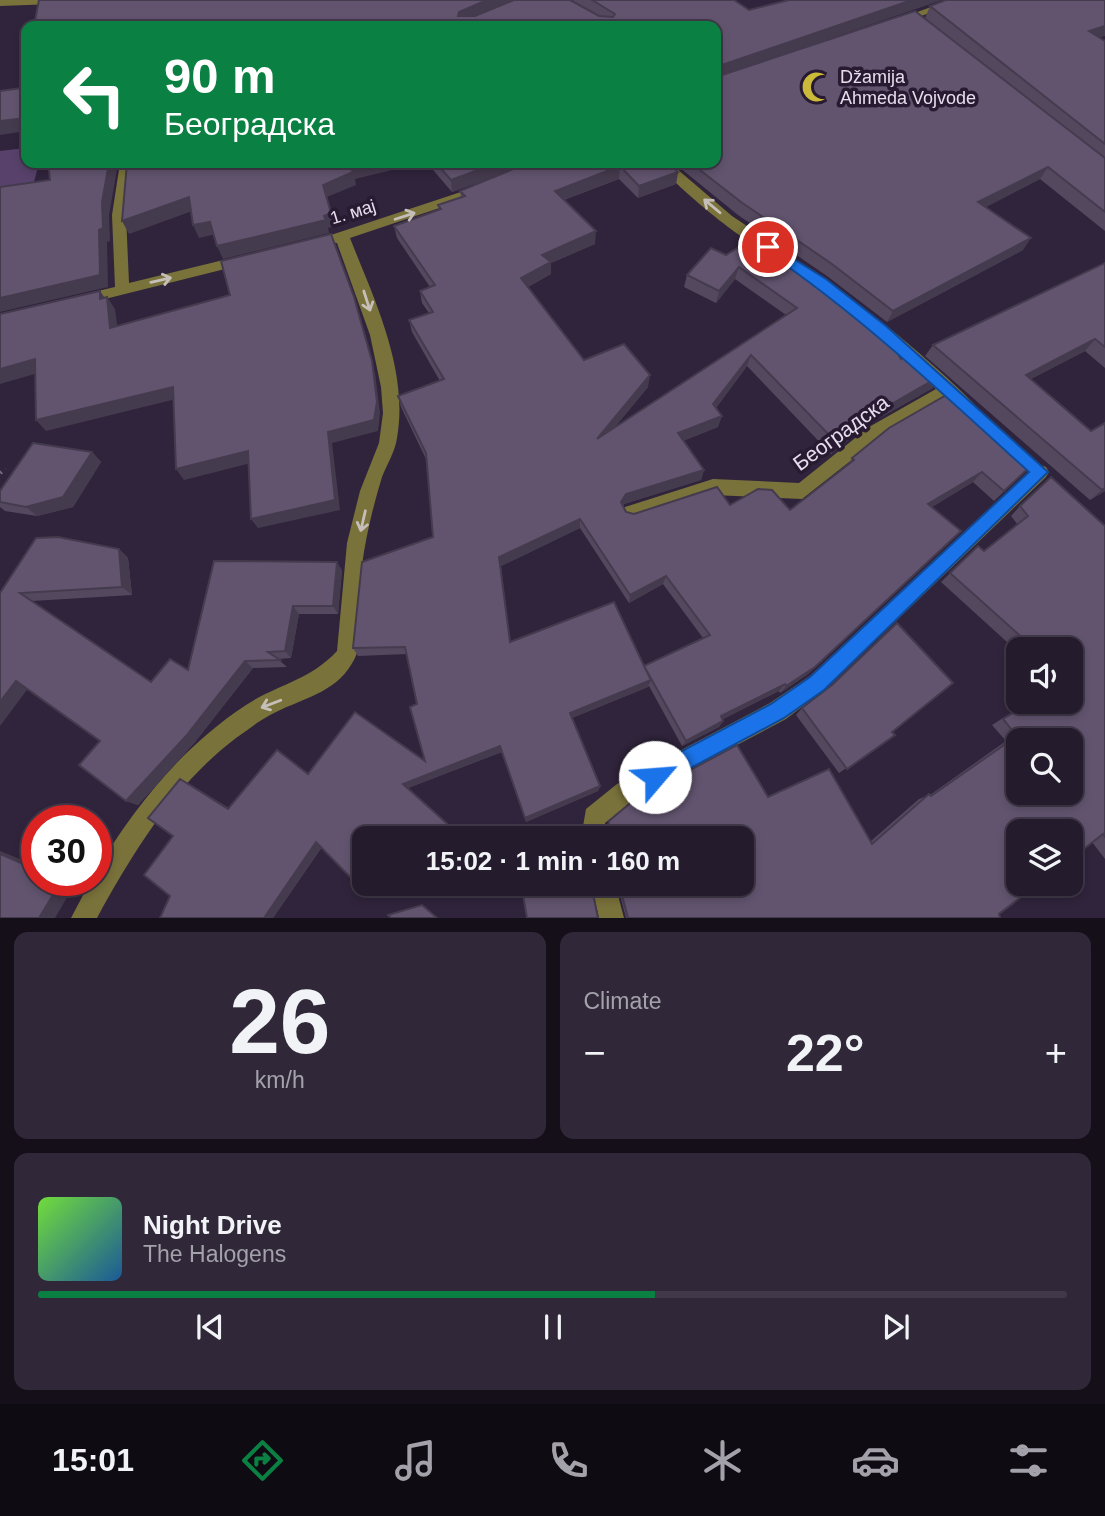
<!DOCTYPE html>
<meta charset="utf-8">
<style>
:root{--surface:#241b2d;--page:#302839;--text:#f1f3f6;--muted:#a3a1aa;--line:#413949;--accent:#0b8043}
body{margin:0;font-family:Helvetica,sans-serif;background:var(--page);color:var(--text);height:100vh;display:flex;flex-direction:column;font-size:26px;white-space:nowrap}
*{box-sizing:border-box;margin:0}
p{font-size:23px;color:var(--muted)}
.icon{flex:none;width:38px;height:38px;fill:none;stroke:currentColor;stroke-width:2;stroke-linecap:round;stroke-linejoin:round}
.map{position:relative;height:918px;overflow:hidden}
.side{display:flex;flex-direction:column;gap:14px;padding:14px;background:#140f19;flex:1}
.side>*{flex:none}
.guide{position:absolute;left:21px;top:21px;width:700px;height:147px;border-radius:14px;box-shadow:0 4px 10px #0003,0 0 0 2px var(--line);background:#0b8043;color:#fff;overflow:hidden}
.fabs{position:absolute;left:1006px;top:637px;display:grid;gap:14px}
.fabs a{display:grid;place-items:center;width:77px;height:77px;border-radius:14px;background:var(--surface);box-shadow:0 4px 10px #0003,0 0 0 2px var(--line);font-size:35px}
.speed{position:absolute;left:21px;top:805px;display:flex;gap:14px;font-size:35px;font-weight:700;text-align:center}
.speed>*{display:grid;place-content:center;width:91px;height:91px;border-radius:50%;background:var(--surface);box-shadow:0 4px 10px #0003,0 0 0 2px var(--line);line-height:1}
.speed .limit{border:10px solid #d22;background:#fff;color:#111}
.pin{position:absolute;display:grid;place-items:center;width:60px;height:60px;color:#fff;margin:-30px;border:4px solid #fff;border-radius:50%;box-shadow:0 2px 7px #0007}
.me{position:absolute;width:77px;margin:-38px;rotate:63deg;stroke-linejoin:round;filter:drop-shadow(0 0 5px #0008)}
.turn{display:flex;align-items:center;gap:24px;height:147px;padding:0 28px;font-size:32px}
.turn .icon{width:91px;height:91px;stroke-width:2.5}
.turn b{display:block;font-size:49px;line-height:60px}
.big{font-size:52px;font-weight:700;line-height:1.1}
.side .widget{flex:1;display:flex;flex-direction:column;justify-content:center;gap:10px;min-width:0;padding:0 24px;border-radius:14px;background:var(--page)}
.side .dial{align-items:center;gap:0}
.dial b{font-size:91px;line-height:1}
.song{display:flex;align-items:center;gap:21px}
.cover{width:84px;height:84px;border-radius:10px;background:linear-gradient(135deg,hsl(100 70% 55%),hsl(210 70% 35%))}
.played{height:7px;border-radius:4px;background:linear-gradient(90deg,var(--accent) 60%,var(--line) 60%)}
.keys{display:flex;justify-content:space-around;direction:ltr}
.heat{display:flex;justify-content:space-between;align-items:center;font-size:38px;direction:ltr}
.side .tiles{flex:1;display:grid;gap:14px;grid-template-columns:1fr 1fr}
.widget:last-child{grid-column:span 2}
.trip{position:absolute;left:352px;top:826px;width:402px;height:70px;border-radius:14px;background:var(--surface);box-shadow:0 4px 10px #0003,0 0 0 2px var(--line);font-weight:700;line-height:70px;text-align:center}
.tab-bar{display:flex;height:112px;justify-content:space-around;align-items:center;background:#0e0b12;color:var(--muted)}
.tab-bar .icon{width:49px;height:49px}
.tab-bar .active{color:var(--accent)}
.tab-bar b{font-size:32px;color:var(--text)}
.map>svg:first-child{display:block}
</style>
<div class="map">
<svg width="1105" height="918" viewBox="0 0 1105 918">
<rect width="100%" height="100%" fill="#30243c"/>
<polygon fill="#58426b" points="26,148 26,163 39,163 31,193 0,197 0,151"/>
<g fill="none" stroke-linecap="round" stroke-linejoin="round">
<polyline stroke="#756b80" stroke-width="4.5" stroke-dasharray="2 5" stroke-linecap="butt" points="0,473 5,468"/>
<g fill="#7a723b" fill-rule="evenodd">
<polygon points="0,0 86,0 81,3 0,6"/>
<polygon points="950,0 965,0 902,23 893,21"/>
<polygon points="120,163 132,163 126,215 129,283 244,255 249,257 249,263 81,305 76,304 74,300 76,296 115,287 112,215"/>
<path d="M 657,163 L 670,163 L 732,216 L 778,247 L 778,253 C 758,258 670,181 657,163 Z"/>
<path d="M 482,185 L 489,189 L 487,192 L 350,238 C 374,299 409,370 397,438 C 395,452 387,464 382,477 C 373,506 366,536 362,565 C 359,596 369,638 351,665 C 335,692 302,699 276,712 C 261,719 249,729 236,738 C 175,784 133,852 97,918 L 71,918 L 91,880 L 96,880 L 96,871 C 135,806 182,747 246,705 C 278,684 309,681 337,651 L 347,543 L 360,491 L 379,443 L 383,413 L 381,387 L 370,335 L 337,243 L 328,242 L 326,239 L 328,236 Z"/>
<path d="M 869,314 C 881,318 971,397 977,408 L 975,413 L 963,413 L 947,398 L 881,437 L 802,499 L 713,495 L 631,521 L 625,519 L 622,513 L 625,507 L 713,479 L 799,483 L 869,427 L 936,389 L 864,324 L 861,320 Z"/>
<polygon points="1040,465 1046,467 1049,472 1046,477 824,690 786,719 633,800 605,823 605,838 581,838 586,809 617,784 770,703 810,676 1034,467"/>
<polygon points="591,884 615,884 624,918 599,918"/>
</g>
</g>
<g fill="#54485f" fill-rule="evenodd">
<polygon points="572,0 734,0 776,57 961,47 925,18 930,6 1100,38 1105,41 1105,231 1040,179 985,207 1023,250 887,322 827,276 738,215 674,163 716,163 716,26 599,16"/>
<path d="M 427,163 L 668,163 L 678,172 L 676,184 L 638,198 L 619,179 L 564,200 L 595,244 L 551,263 L 551,274 L 528,287 L 584,360 L 648,387 L 614,428 L 786,315 L 735,279 L 716,303 L 684,287 L 687,275 L 711,248 L 901,359 L 933,388 L 867,425 L 831,454 L 747,366 L 716,408 L 718,427 L 684,440 L 704,470 L 701,480 L 624,504 L 623,506 L 626,512 L 634,514 L 730,505 L 790,510 L 848,465 L 852,458 L 1035,462 L 994,501 L 973,482 L 932,507 L 961,531 L 808,674 L 780,693 L 779,691 L 722,719 L 723,721 L 719,727 L 682,746 L 649,686 L 648,687 L 572,718 L 600,786 L 598,791 L 526,822 L 502,752 L 408,788 L 367,890 L 322,847 L 273,918 L 170,896 L 173,836 L 180,779 L 229,808 L 308,774 L 425,761 L 417,704 L 407,654 L 358,656 L 353,648 L 433,537 L 426,459 L 401,407 L 398,396 L 440,381 L 412,332 L 409,320 L 429,313 L 422,303 L 420,291 L 430,287 L 397,238 L 394,226 L 439,210 L 438,205 L 461,198 L 460,191 L 500,174 L 452,192 ZM 580,528 L 629,603 L 663,584 L 703,638 L 644,666 L 510,642 L 501,566 Z"/>
<polygon points="1105,263 1105,368 1085,351 1031,379 1091,431 1105,423 1105,491 1090,500 925,356 933,345"/>
<polygon points="92,452 101,462 73,507 37,516 5,511 0,507 0,491"/>
<polygon points="1020,506 1105,526 1105,859 1092,842 999,914 1000,918 626,918 617,884 742,884 742,838 605,838 609,821 768,797 871,841 919,799 930,795 1006,741 992,725 1028,702 1071,702 1071,649 1018,649 1018,652 941,582 978,546 984,551 1018,525 1011,516"/>
<polygon points="119,549 128,558 132,595 32,601 151,682 188,670 342,570 338,614 299,614 291,658 278,659 287,667 253,668 195,742 138,805 126,801 100,741 0,593"/>
<polygon points="802,708 892,732 895,735 839,773 796,715"/>
</g>
<g fill="#453b4e">
<polygon points="487,0 515,0 460,24 458,16 459,12"/>
<polygon points="912,0 942,0 716,78 716,67"/>
<polygon points="1105,26 1105,36 1082,43 1089,31"/>
<polygon points="26,118 26,131 0,135 0,121"/>
<polygon points="109,163 118,163 109,215 110,241 107,242 108,287 0,312 0,298 99,230 102,202"/>
<polygon points="368,163 421,163 355,179 356,185 327,197 335,226 328,228 329,233 223,259 217,246 323,185 350,167"/>
<polygon points="497,163 531,163 452,192 451,180"/>
<polygon points="620,166 619,179 555,203 555,191"/>
<polygon points="1048,167 1040,179 971,215 978,202"/>
<polygon points="678,172 676,184 638,198 639,186"/>
<polygon points="189,197 195,210 129,234 122,221"/>
<polygon points="210,222 216,234 199,238 193,225"/>
<polygon points="596,231 595,244 551,263 551,274 522,290 521,278 542,255"/>
<polygon points="1031,238 1023,250 887,322 893,311"/>
<polygon points="739,267 735,279 716,303 719,291"/>
<polygon points="100,291 107,301 107,297 115,309 119,339 110,328 100,299"/>
<polygon points="354,297 375,373 380,413 378,431 332,443 340,510 258,528 251,519 328,432"/>
<polygon points="1095,339 1085,351 1017,386 1026,375"/>
<polygon points="751,355 747,366 710,416 713,404"/>
<polygon points="35,359 45,371 0,384 0,369"/>
<polygon points="650,375 648,387 596,450 597,439"/>
<polygon points="940,376 933,388 867,425 831,454 837,443 874,414"/>
<polygon points="173,387 180,398 46,431 36,420"/>
<polygon points="722,416 718,427 676,444 678,433"/>
<polygon points="248,451 255,462 184,480 176,469"/>
<polygon points="92,452 101,462 73,507 37,516 26,507"/>
<polygon points="704,470 701,480 624,504 620,512 621,502 626,494"/>
<polygon points="982,472 973,482 920,514 928,504"/>
<polygon points="1105,488 1105,491 1090,500 1102,490"/>
<polygon points="580,519 580,528 501,566 499,557"/>
<polygon points="961,531 808,674 780,693 786,686"/>
<polygon points="119,549 128,558 132,595 122,587"/>
<polygon points="337,562 342,570 338,614 333,606"/>
<polygon points="666,576 663,584 629,603 630,595"/>
<polygon points="293,606 299,614 291,658 285,651"/>
<polygon points="245,661 253,668 195,742 138,805 126,801"/>
<polygon points="651,680 648,687 569,719 570,713"/>
<polygon points="16,681 29,687 0,726 0,702"/>
<polygon points="785,684 779,691 716,723 721,716"/>
<polygon points="723,721 719,727 682,746 686,741"/>
<polygon points="500,746 502,752 407,788 403,784"/>
<polygon points="180,779 190,784 237,813 228,809"/>
<polygon points="600,786 598,791 526,822 525,818"/>
<polygon points="316,842 323,845 273,918 264,918"/>
<polygon points="0,851 37,866 37,870 0,854"/>
<polygon points="62,880 71,880 76,882 55,918 39,918"/>
<polygon points="370,884 381,884 367,890 361,888"/>
</g>
<g fill="#62546f" stroke="#453b4e" stroke-width="2" fill-rule="evenodd">
<polygon points="39,0 487,0 459,12 458,16 475,16 514,0 570,0 599,16 613,17 615,14 592,0 734,0 749,10 789,0 912,0 716,67 716,26 34,26"/>
<polygon points="946,0 1105,0 1105,26 1089,31 1105,41 1105,144 930,6"/>
<polygon points="915,11 1105,158 1105,212 1048,167 978,202 1031,238 893,311 832,264 741,202 691,163 716,163 716,67 719,76"/>
<polygon points="26,62 26,118 0,121 0,91 21,88"/>
<polygon points="48,163 109,163 102,202 103,228 99,230 100,275 0,298 0,187 50,180"/>
<polygon points="127,163 368,163 350,167 353,172 323,185 331,213 324,216 326,220 217,246 210,222 193,225 189,197 122,221"/>
<polygon points="436,163 497,163 451,180"/>
<path d="M 528,163 L 668,163 L 678,172 L 639,186 L 620,166 L 555,191 L 596,231 L 542,255 L 551,262 L 521,278 L 584,360 L 624,344 L 650,375 L 597,439 L 797,308 L 739,267 L 719,291 L 687,275 L 711,248 L 726,255 L 758,235 L 819,276 L 880,323 L 901,359 L 914,353 L 940,376 L 874,414 L 837,443 L 751,355 L 713,404 L 722,416 L 678,433 L 704,470 L 626,494 L 621,502 L 626,512 L 634,514 L 717,487 L 730,505 L 758,489 L 772,490 L 790,510 L 854,460 L 852,458 L 889,428 L 955,390 L 1035,462 L 1004,491 L 982,472 L 928,504 L 961,531 L 815,667 L 786,686 L 785,684 L 721,716 L 723,721 L 686,741 L 644,666 L 651,680 L 570,713 L 600,786 L 525,818 L 500,746 L 403,784 L 463,838 L 364,838 L 364,884 L 370,884 L 361,888 L 316,842 L 264,918 L 160,918 L 170,896 L 144,875 L 173,836 L 148,818 L 180,779 L 228,809 L 277,750 L 308,774 L 355,712 L 425,761 L 410,707 L 417,704 L 405,647 L 353,648 L 362,562 L 433,537 L 426,453 L 398,396 L 444,379 L 409,320 L 433,312 L 420,291 L 435,285 L 394,226 L 441,209 L 438,205 L 465,196 L 460,191 ZM 580,519 L 630,595 L 666,576 L 710,635 L 644,666 L 614,602 L 510,642 L 499,557 Z"/>
<polygon points="331,234 354,297 372,361 377,402 374,420 328,432 335,500 251,519 248,451 176,469 173,387 36,420 35,359 0,369 0,314 100,291 100,299 107,297 110,328 230,295 221,261"/>
<polygon points="1105,263 1105,347 1095,339 1026,375 1091,431 1105,423 1105,488 1102,490 933,345"/>
<polygon points="33,443 92,452 63,497 26,507 0,502 0,491"/>
<path d="M 1051,477 L 1105,526 L 1105,837 L 1103,834 L 1071,859 L 1071,831 L 1018,831 L 1018,884 L 1038,884 L 999,914 L 1000,918 L 628,918 L 619,884 L 742,884 L 742,838 L 607,838 L 606,837 L 609,821 L 634,800 L 737,745 L 768,797 L 829,769 L 872,844 L 929,794 L 931,796 L 1017,736 L 1003,719 L 1030,702 L 1071,702 L 1071,649 L 1035,649 L 950,573 L 978,546 L 984,551 L 1028,516 L 1020,506 ZM 1018,740 L 1071,740 L 1071,793 L 1018,793 Z"/>
<polygon points="58,537 119,549 122,587 20,593 151,682 170,659 188,670 214,561 337,562 333,606 293,606 285,651 268,652 280,660 245,661 186,736 126,801 79,765 100,741 16,681 0,702 0,593 36,538"/>
<polygon points="897,623 953,683 892,732 895,735 847,769 802,708 832,685"/>
<polygon points="0,854 37,870 37,880 62,880 39,918 0,918"/>
<polygon points="521,884 591,884 598,918 527,918"/>
<polygon points="422,905 437,918 391,918 388,915"/>
</g>
<defs><path id="oneway-shaft" d="M-6 0H5M1.5-3L5.5 0L1.5 3" fill="none" stroke-width="1.6" stroke-linecap="round" stroke-linejoin="round" transform="scale(1.75)"/></defs>
<g stroke="#c6beb8">
<use href="#oneway-shaft" transform="translate(712 206) rotate(-140)"/>
<use href="#oneway-shaft" transform="translate(405 216) rotate(-18)"/>
<use href="#oneway-shaft" transform="translate(161 280) rotate(-13)"/>
<use href="#oneway-shaft" transform="translate(367 301) rotate(72)"/>
<use href="#oneway-shaft" transform="translate(363 521) rotate(103)"/>
<use href="#oneway-shaft" transform="translate(271 704) rotate(159)"/>
</g>
<path fill="#1a73e8" stroke="#114b97" stroke-width="2" d="M 768,243 L 826,279 L 886,326 L 1048,472 L 824,690 L 784,718 L 655,787 L 648,784 L 645,777 L 648,769 L 771,704 L 810,677 L 1029,472 C 943,394 860,315 764,250 L 764,244 Z"/>
<defs>
<g id="mosque-bare" transform="scale(2.415)"><path d="M3.5-4.9A6 6 0 1 0 3.5 4.9A5 5 0 1 1 3.5-4.9Z" fill="#cbba39" stroke="#271a31" stroke-width="2.5" paint-order="stroke"/></g>
</defs>
<g fill-rule="evenodd">
<use href="#mosque-bare" x="817" y="87"/>
</g>
<g text-anchor="middle" stroke-width="7" stroke-linejoin="round" paint-order="stroke">
<g font-size="18" fill="#e6deee" stroke="#271a31" text-anchor="start">
<text x="840" y="83">Džamija<tspan x="840" dy="21">Ahmeda Vojvode</tspan></text>
</g>
<g font-size="18" fill="#e6deee" stroke="#271a31">
<text transform="translate(353 212) rotate(-17)" y="6">1. мај</text>
</g>
<g font-size="21" fill="#e6deee" stroke="#271a31">
<text transform="translate(841 433) rotate(-36)" y="7">Београдска</text>
</g>
</g>
</svg>
<div class="fabs">
<a><svg class="icon" aria-label="sound" viewBox="0 0 24 24"><path d="M4 9h4l5-4v14l-5-4H4zM17 9q2 3 0 6"/></svg></a>
<a><svg class="icon" aria-label="search" viewBox="0 0 24 24"><circle cx="10" cy="10" r="6"/><path d="M15 15l6 6"/></svg></a>
<a><svg class="icon" aria-label="layers" viewBox="0 0 24 24"><path d="M12 4l9 5-9 5-9-5zM3 14l9 5 9-5"/></svg></a>
</div>
<div class="speed"><div class="limit">30</div></div>
<div class="pin" style="left:768px;top:247px;background:#d93025"><svg class="icon" aria-label="arrive" viewBox="0 0 24 24"><path d="M6 21V4h12l-3 4 3 4H6"/></svg></div>
<svg class="me" style="left:655px;top:777px" viewBox="-20 -20 40 40"><circle r="19" fill="#fff"/><path d="M0-13L10 11 0 6-10 11z" fill="#1a73e8"/></svg>
<div class="trip">15:02 · 1 min · 160 m</div>
<div class="guide">
<div class="turn"><svg class="icon" aria-label="left" viewBox="0 0 24 24"><path d="M17 20v-9H6M10 6l-5 5 5 5"/></svg><div><b>90 m</b>Београдска</div></div>
</div>
</div>
<section class="side">
<div class="tiles">
<div class="widget dial"><b>26</b><p>km/h</p></div>
<div class="widget"><p>Climate</p>
<div class="heat"><a>−</a><b class="big">22°</b><a>+</a></div>
</div>
<div class="widget">
<div class="song"><i class="cover"></i><div><b>Night Drive</b><p>The Halogens</p></div></div>
<div class="played"></div>
<div class="keys"><svg class="icon" aria-label="previous" viewBox="0 0 24 24"><path d="M18 5L8 12l10 7zM5 5v14"/></svg><svg class="icon" aria-label="pause" viewBox="0 0 24 24"><path d="M8 5v14M16 5v14"/></svg><svg class="icon" aria-label="next" viewBox="0 0 24 24"><path d="M6 5l10 7-10 7zM19 5v14"/></svg></div>
</div>
</div>
</section>
<nav class="tab-bar">
<b>15:01</b>
<svg class="icon active" aria-label="directions" viewBox="0 0 24 24"><path d="M12 3l9 9-9 9-9-9zM9 14v-3h6M13 9l2 2-2 2"/></svg>
<svg class="icon" aria-label="music" viewBox="0 0 24 24"><path d="M9 18V5l10-2v13"/><circle cx="6" cy="18" r="3"/><circle cx="16" cy="16" r="3"/></svg>
<svg class="icon" aria-label="phone" viewBox="0 0 24 24"><path d="M5 4h4l2 5-3 2q2 4 5 5l2-3 5 2v4C11 20 4 13 5 4z"/></svg>
<svg class="icon" aria-label="climate" viewBox="0 0 24 24"><path d="M12 3v18M4 7l16 10M4 17L20 7"/></svg>
<svg class="icon" aria-label="car" viewBox="0 0 24 24"><path d="M5 17H2v-5l4-1 3-4h7l3 4 3 1v5h-3M9 17h6M6 11h13"/><circle cx="7" cy="17" r="2"/><circle cx="17" cy="17" r="2"/></svg>
<svg class="icon" aria-label="filters" viewBox="0 0 24 24"><path d="M4 7h16M4 17h16"/><circle cx="9" cy="7" r="2"/><circle cx="15" cy="17" r="2"/></svg>
</nav>
